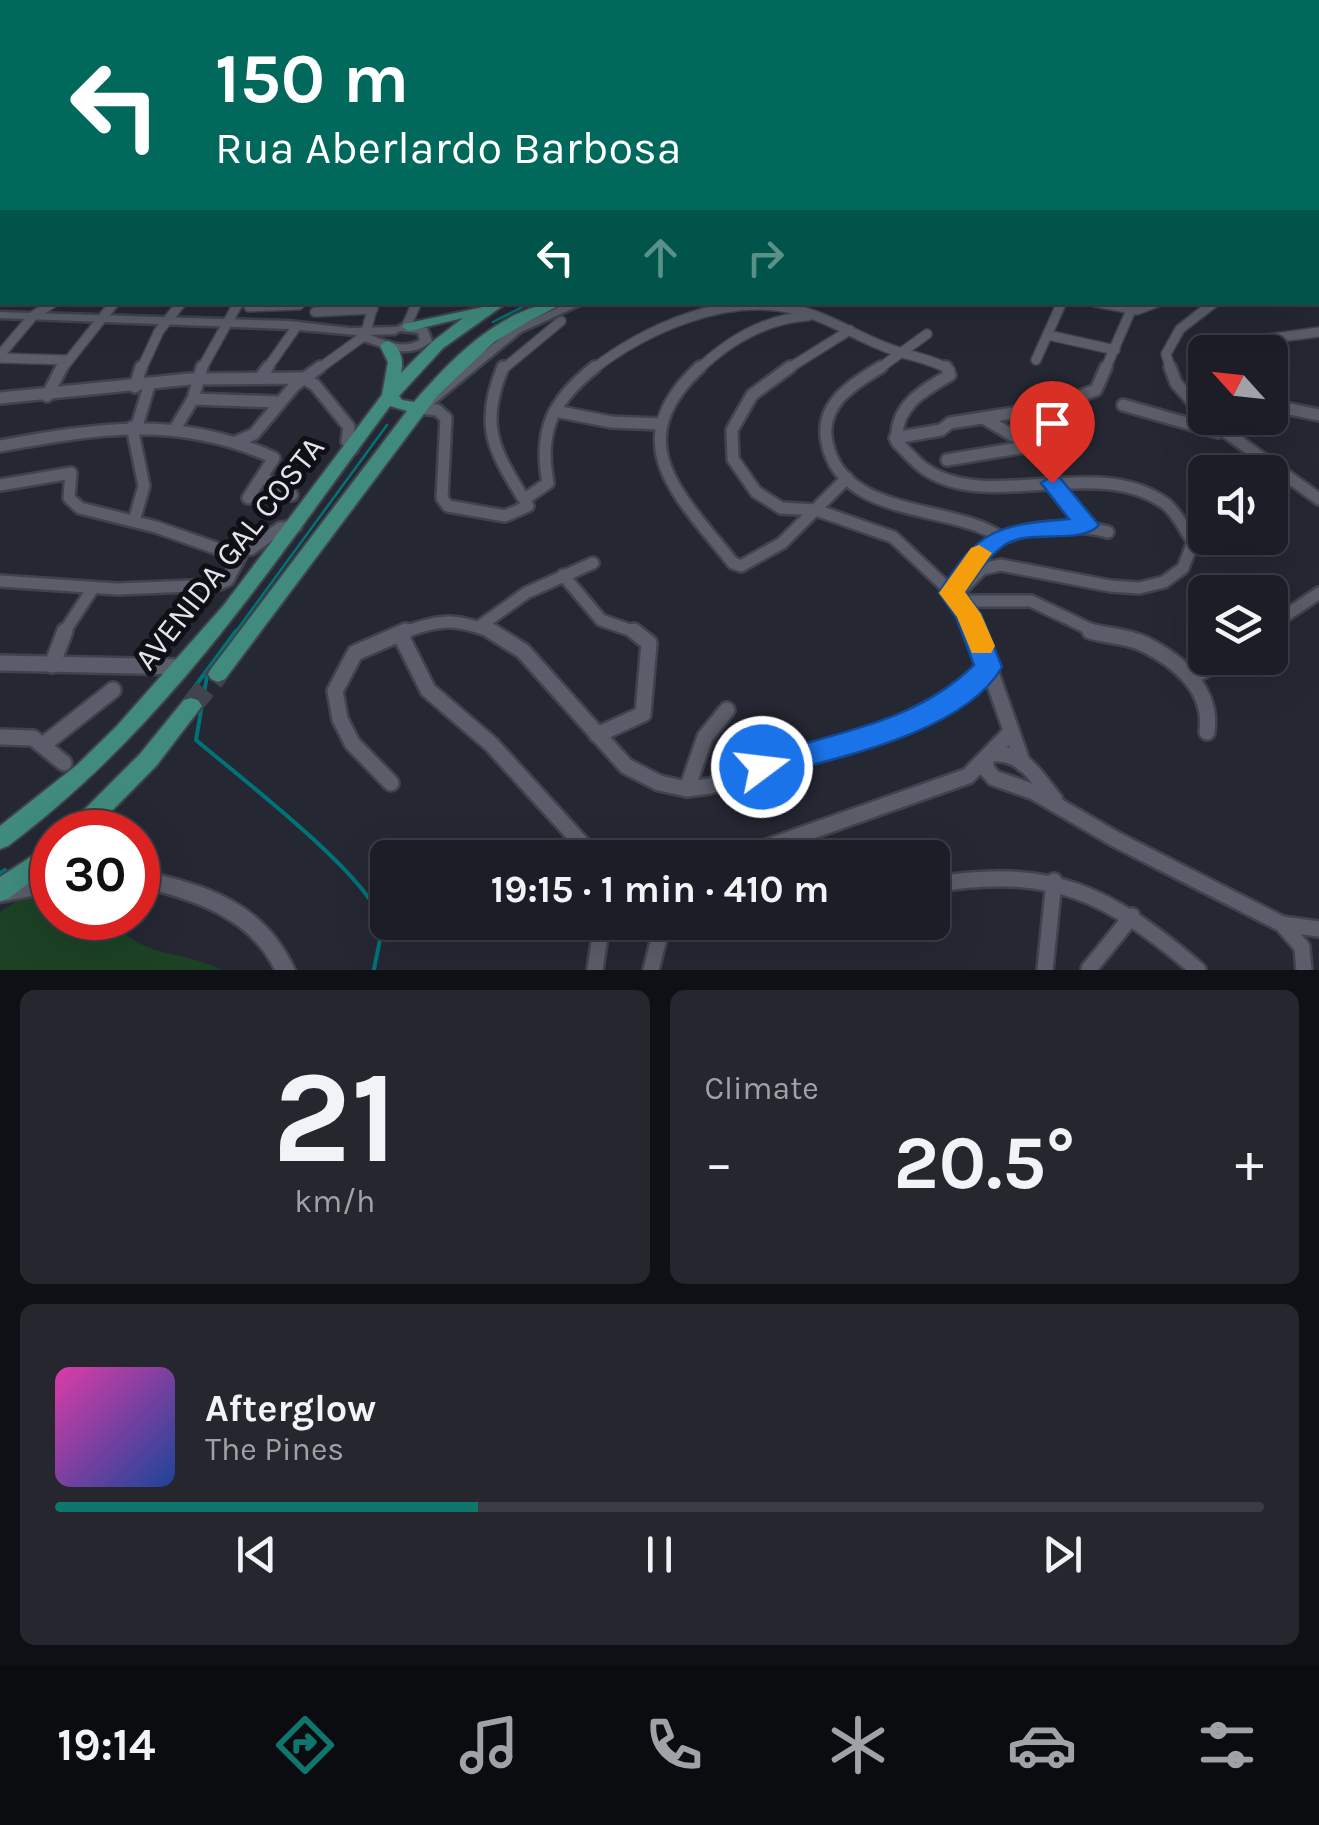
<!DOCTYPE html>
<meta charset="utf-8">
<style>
:root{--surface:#1c1d26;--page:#25262e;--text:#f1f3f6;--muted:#a0a2a7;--line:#3a3b43;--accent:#0f766e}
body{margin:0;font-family:Karla,sans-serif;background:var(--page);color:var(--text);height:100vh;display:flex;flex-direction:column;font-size:38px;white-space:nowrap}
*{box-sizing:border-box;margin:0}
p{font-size:32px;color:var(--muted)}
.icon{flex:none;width:55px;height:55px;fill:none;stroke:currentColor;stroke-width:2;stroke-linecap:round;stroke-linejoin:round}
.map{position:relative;height:970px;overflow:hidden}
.drawer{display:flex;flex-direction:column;gap:20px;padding:20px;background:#0f1015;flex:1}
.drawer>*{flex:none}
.guide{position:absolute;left:0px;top:0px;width:1320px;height:305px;box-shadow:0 10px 40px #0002,0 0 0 2px var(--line);background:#00695c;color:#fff;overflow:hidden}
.needle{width:65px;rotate:297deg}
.controls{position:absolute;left:1188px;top:335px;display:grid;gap:20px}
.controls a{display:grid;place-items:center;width:100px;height:100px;border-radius:15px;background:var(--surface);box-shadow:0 10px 40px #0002,0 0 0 2px var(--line);font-size:50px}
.speed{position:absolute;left:30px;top:810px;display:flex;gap:20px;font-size:50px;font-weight:700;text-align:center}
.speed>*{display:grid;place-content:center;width:130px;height:130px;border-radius:50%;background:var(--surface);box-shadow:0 10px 40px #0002,0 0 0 2px var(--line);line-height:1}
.speed .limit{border:15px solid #d22;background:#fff;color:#111}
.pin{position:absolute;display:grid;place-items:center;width:85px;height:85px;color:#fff;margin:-102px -42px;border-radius:50% 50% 50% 0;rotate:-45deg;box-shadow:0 0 10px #0007}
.pin .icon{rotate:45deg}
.me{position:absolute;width:110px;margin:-55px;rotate:75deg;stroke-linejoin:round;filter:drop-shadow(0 0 8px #0008)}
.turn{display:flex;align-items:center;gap:35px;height:210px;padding:0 50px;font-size:45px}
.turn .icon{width:130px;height:130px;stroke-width:2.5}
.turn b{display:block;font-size:70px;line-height:85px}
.lanes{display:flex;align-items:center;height:95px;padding:0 50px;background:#0003;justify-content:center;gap:50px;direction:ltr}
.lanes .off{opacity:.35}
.big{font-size:75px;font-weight:700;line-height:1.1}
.drawer .card{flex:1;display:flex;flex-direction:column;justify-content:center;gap:15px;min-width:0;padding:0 35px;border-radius:15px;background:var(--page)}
.drawer .dial{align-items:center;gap:0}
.dial b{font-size:130px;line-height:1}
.song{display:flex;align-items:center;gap:30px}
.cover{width:120px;height:120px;border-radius:15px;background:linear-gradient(135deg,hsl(320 70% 55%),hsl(220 70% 35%))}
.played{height:10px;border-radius:5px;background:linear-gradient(90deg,var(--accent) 35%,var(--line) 35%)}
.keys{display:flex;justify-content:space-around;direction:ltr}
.heat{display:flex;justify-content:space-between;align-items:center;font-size:55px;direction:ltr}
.drawer .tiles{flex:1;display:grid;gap:20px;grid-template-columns:1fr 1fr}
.card:last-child{grid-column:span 2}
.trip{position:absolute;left:370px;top:840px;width:580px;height:100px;border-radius:15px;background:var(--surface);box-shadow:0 10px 40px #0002,0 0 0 2px var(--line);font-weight:700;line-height:100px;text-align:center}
.tabs{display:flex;height:160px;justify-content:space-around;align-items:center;background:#0b0c0f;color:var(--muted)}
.tabs .icon{width:70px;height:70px}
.tabs .on{color:var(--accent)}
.tabs b{font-size:45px;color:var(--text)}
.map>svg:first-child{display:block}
</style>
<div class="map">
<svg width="1319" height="970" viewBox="0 0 1319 970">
<rect width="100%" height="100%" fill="#252733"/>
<path fill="#1c4225" d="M 31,892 L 52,893 L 52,918 L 107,918 C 153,964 172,946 222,970 L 0,970 L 0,912 Z"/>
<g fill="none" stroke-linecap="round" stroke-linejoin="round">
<g stroke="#007378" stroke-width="2.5">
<polyline points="493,322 528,304"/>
<polyline points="234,634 387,425"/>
</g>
<g stroke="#007378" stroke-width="4">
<path d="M 208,670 L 196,740 C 233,772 377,881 381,924 C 382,938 376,956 374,970"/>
<polyline points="188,696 236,631"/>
<polyline points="0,873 5,870"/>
</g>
<polyline stroke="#41434f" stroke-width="22" stroke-dasharray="22 11" stroke-linecap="butt" points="191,706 218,674"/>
<g stroke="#41434c" stroke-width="10">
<g id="minor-far3">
<polyline points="749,0 756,2"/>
<polyline points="799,0 805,2"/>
<polyline points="1314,0 1319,1"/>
<polyline points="470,2 477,0"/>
<polyline points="497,2 506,0"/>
<polyline points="2,70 2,79"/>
</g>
</g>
<g stroke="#41434c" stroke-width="12">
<g id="minor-far2">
<polyline points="1095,302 1137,310 1158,302"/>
<polyline points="249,307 299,305"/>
<polyline points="315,312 373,309"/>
<polyline points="406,327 417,302"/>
<polyline points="366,332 374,302"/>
<polyline points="1048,335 1115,350"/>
<polyline points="1234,352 1251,341 1319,332"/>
<polyline points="0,355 33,316 54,302"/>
<polyline points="0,358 66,360"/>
<polyline points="1036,360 1062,302"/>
<polyline points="61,370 115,302"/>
<polyline points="141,370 159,331 182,302"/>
<polyline points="201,370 239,302"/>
<polyline points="266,370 297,326"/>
<polyline points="317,370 364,336"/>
<polyline points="502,370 561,321"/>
<path d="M 592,370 C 645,329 725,293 793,309 C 826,316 854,335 885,347 C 906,356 931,358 950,370"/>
<path d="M 698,370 C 729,340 765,319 808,316"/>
<polyline points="786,370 850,330"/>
<polyline points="877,370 927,334"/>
<polyline points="1105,370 1131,310"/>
<polyline points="1171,370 1166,354 1180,329 1215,302"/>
</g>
</g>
<g stroke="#41434c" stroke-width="16">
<g id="minor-far1">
<path d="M 700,367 C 618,443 680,496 733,563 L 741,566 L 782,543 L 847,478"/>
<polyline points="790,367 752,395 732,430 733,459 756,492 781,508 816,510 893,537 961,601 977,634"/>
<path d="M 881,367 C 853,384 819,404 827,442 C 841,519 952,504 1000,537"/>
<path d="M 946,367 L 950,375 C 922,391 894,407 897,442 C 906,451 915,462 925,469 C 989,513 1097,454 1166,504 C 1177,513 1185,530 1193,542 L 1183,568 L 1164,582 L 1139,588 L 1110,586 L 1001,565 L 982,569 L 955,596"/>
<polyline points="1170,367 1176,383 1205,416"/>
<polyline points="262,375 268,367"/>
<polyline points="304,378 315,385 349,427 347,441 352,449"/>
<polyline points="135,387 141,367"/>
<polyline points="47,396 62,367"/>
<polyline points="0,398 190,379 304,378"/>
<polyline points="193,399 279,402"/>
<polyline points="1123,405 1218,432"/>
<polyline points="1270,405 1319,415"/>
<path d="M 418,408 L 437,410 L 446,418 L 442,498 L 448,506 L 505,516 L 528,506 C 496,453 477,429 503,367"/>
<polyline points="555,411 611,422 660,424"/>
<polyline points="1206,418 1319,499"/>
<polyline points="137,426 149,386"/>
<polyline points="132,427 144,486 134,521"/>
<polyline points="176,427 193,399 202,367"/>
<polyline points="895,438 941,430 950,423 1051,407 1096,390 1106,367"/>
<polyline points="238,441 254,434 295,385 320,367"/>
<path d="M 0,446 C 98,428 180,415 274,458 L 248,498"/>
<polyline points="947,460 1031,446 985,419"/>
<polyline points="263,478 292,495"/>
<polyline points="1052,483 1087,525"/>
<polyline points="0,485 71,473 69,498 80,508 156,527 224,551 251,549 280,528 296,526"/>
<path d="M 525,499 L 548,483 C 538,430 553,400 595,367"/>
<polyline points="563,575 601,620 641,634"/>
<polyline points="0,581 117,589 217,585 228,580 243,551"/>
<path d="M 951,593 C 962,575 974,556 992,544 C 1021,525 1074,523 1108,532"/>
<polyline points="961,601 1031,601 1100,634"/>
<polyline points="480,626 526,593 593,563"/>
<polyline points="1270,626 1319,593"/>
<polyline points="63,634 93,588"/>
<path d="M 400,634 C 441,618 456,618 497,634"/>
</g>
</g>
<g stroke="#41434c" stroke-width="20">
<g id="minor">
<polyline points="491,631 523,651 626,766 659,783 687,789 710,786 761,767 889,732 943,706 989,667"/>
<polyline points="976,631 1023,764"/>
<path d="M 1090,631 C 1107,636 1128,636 1144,644 C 1179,661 1213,690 1207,732"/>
<polyline points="400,634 428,690 491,744 595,858"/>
<polyline points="0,663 182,667"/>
<polyline points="52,665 65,631"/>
<polyline points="1193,676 1225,658"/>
<polyline points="597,735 643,714 649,643 634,631"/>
<polyline points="0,737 33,738 64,763"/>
<polyline points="43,745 113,690"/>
<path d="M 991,754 C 1022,750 1038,779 1055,800"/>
<polyline points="986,759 986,769 994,778 1034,792 1115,839 1282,924 1302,947 1304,970"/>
<polyline points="391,783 352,743 340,719 335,691 355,653 406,631"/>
<polyline points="687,789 705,737 727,710"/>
<polyline points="736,858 968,776 1010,733"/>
<path d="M 932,885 C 1052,865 1108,893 1198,970"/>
<polyline points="1282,924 1319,929"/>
<polyline points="1089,969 1132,916"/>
<polyline points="595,970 602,922"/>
<polyline points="651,970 663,922"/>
<polyline points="1045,970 1054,881"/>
</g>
</g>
<g stroke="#41434c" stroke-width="5">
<g id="tertiary">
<polygon points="1182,0 1190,0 1192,2 1184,2"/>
<rect x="1318" y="41" width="1" height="5"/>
<polygon points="1319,153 1319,160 1318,160 1318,154"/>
<polygon points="571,302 587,302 521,332 428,409 418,409 417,406 513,328"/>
<path d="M 0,312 L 289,321 L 350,328 L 397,327 L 402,324 L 427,328 L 432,341 C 408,361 384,347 358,339 L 357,335 L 289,329 L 0,318 ZM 400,331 L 418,333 L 420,340 C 403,350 387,341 370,335 L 395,334 Z"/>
<path d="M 138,870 C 207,885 264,902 295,970 L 275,970 C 249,916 191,899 138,886 Z"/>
<polygon points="52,876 52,892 0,902 0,886"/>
</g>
</g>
<g stroke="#41434c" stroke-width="5">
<g id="secondary">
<polygon points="836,0 854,0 856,2 840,2"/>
<rect x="989" y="0" width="8" height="2"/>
<rect x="0" y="169" width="2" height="6"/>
<polygon points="1318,295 1319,296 1319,304 1314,302 1318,302"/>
</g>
</g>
<g stroke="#41434c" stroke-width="4">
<g id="primary">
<polygon points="1319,161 1319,169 1318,170 1318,162"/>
<polygon points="1319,196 1319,206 1318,206 1318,197"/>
<path d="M 490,302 L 508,302 L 443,348 L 399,396 L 402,400 L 414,402 C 451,359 506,302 566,302 L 527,322 L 494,342 L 438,395 L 225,679 L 218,682 L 211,679 L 208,674 L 211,669 L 407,411 L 390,406 C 270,567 171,723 8,846 L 0,849 L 0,826 L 77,765 L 116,727 L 224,605 L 382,395 L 388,362 L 380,346 L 383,343 L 388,341 C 401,345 404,362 401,373 L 432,342 L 463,318 L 409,331 L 402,327 L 404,324 L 483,307 Z"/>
<polygon points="191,698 198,700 202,706 156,766 91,832 66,832 69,825 140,754 184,700"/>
<polygon points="52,843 52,866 9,898 0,901 0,877"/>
</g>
</g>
<use href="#minor-far3" stroke="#5b5d6a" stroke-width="8"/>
<use href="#minor-far2" stroke="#5b5d6a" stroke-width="9"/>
<use href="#minor-far1" stroke="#5b5d6a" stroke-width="11"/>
<use href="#minor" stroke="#5b5d6a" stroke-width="15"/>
<use href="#tertiary" fill="#5b5d6a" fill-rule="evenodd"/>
<use href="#secondary" fill="#4e7473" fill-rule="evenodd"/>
<use href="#primary" fill="#408b7d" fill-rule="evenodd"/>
</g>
<path fill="#1a73e8" stroke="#114b97" stroke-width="2.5" d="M 1052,476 L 1060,478 L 1099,525 C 1082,545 1030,529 1006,544 C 988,556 977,575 965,592 L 981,614 L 1002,667 C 964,734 831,759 762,778 L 751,775 L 747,767 L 751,759 C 830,733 913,725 974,665 L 956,617 L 939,593 C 978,529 997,525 1069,519 L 1041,483 Z"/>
<polygon fill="#f59e0b" points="979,545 992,553 965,592 981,614 995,646 991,653 972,653 957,617 939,593 971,548"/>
<g text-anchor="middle" stroke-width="10" stroke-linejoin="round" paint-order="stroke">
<g font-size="32" fill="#e2e4ec" stroke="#0f1015">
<text transform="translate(229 553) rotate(-52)" y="11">AVENIDA GAL COSTA</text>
</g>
</g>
</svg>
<div class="controls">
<a><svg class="needle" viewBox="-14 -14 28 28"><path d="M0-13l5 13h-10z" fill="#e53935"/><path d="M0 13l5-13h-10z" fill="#a0a2a7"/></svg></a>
<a><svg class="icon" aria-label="sound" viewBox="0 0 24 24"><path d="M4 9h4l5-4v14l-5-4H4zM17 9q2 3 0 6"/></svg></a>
<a><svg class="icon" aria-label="layers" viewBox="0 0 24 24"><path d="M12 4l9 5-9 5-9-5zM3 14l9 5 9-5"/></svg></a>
</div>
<div class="speed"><div class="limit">30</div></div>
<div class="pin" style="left:1052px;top:483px;background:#d93025"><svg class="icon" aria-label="arrive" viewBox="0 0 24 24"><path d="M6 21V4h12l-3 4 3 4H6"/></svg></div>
<svg class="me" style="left:762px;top:767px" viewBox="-20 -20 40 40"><circle r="17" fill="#1a73e8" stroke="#fff" stroke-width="3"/><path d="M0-11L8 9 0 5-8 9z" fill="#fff"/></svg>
<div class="trip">19:15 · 1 min · 410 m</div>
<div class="guide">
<div class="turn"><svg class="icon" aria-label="left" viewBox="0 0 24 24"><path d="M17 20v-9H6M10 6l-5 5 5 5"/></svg><div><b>150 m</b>Rua Aberlardo Barbosa</div></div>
<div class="lanes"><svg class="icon" aria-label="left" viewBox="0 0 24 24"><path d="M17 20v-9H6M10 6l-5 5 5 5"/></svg><svg class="icon off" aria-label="ahead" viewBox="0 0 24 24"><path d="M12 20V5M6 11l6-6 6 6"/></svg><svg class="icon off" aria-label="right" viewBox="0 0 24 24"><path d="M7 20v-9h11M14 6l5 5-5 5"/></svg></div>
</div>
</div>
<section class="drawer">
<div class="tiles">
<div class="card dial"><b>21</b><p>km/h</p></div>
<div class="card"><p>Climate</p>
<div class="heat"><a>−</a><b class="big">20.5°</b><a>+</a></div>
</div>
<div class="card">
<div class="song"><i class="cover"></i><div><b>Afterglow</b><p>The Pines</p></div></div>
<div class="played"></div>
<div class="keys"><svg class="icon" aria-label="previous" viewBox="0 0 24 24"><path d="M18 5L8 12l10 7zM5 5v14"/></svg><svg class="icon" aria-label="pause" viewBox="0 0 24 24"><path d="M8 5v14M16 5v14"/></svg><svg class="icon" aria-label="next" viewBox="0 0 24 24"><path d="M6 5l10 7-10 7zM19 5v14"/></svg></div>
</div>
</div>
</section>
<nav class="tabs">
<b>19:14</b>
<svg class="icon on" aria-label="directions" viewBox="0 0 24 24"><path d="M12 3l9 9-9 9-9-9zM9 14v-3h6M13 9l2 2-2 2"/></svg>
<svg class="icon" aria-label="music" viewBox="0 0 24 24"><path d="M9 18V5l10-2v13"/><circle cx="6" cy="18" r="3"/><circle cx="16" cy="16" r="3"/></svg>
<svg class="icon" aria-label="phone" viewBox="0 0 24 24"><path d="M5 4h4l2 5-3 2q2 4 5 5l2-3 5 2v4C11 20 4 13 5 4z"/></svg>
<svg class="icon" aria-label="climate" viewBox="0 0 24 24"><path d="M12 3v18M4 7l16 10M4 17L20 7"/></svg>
<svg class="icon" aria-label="car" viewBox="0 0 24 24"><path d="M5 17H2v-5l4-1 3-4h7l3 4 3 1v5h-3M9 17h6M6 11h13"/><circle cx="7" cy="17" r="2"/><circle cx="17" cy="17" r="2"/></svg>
<svg class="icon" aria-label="filters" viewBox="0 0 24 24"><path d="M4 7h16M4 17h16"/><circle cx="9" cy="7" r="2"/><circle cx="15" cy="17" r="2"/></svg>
</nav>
